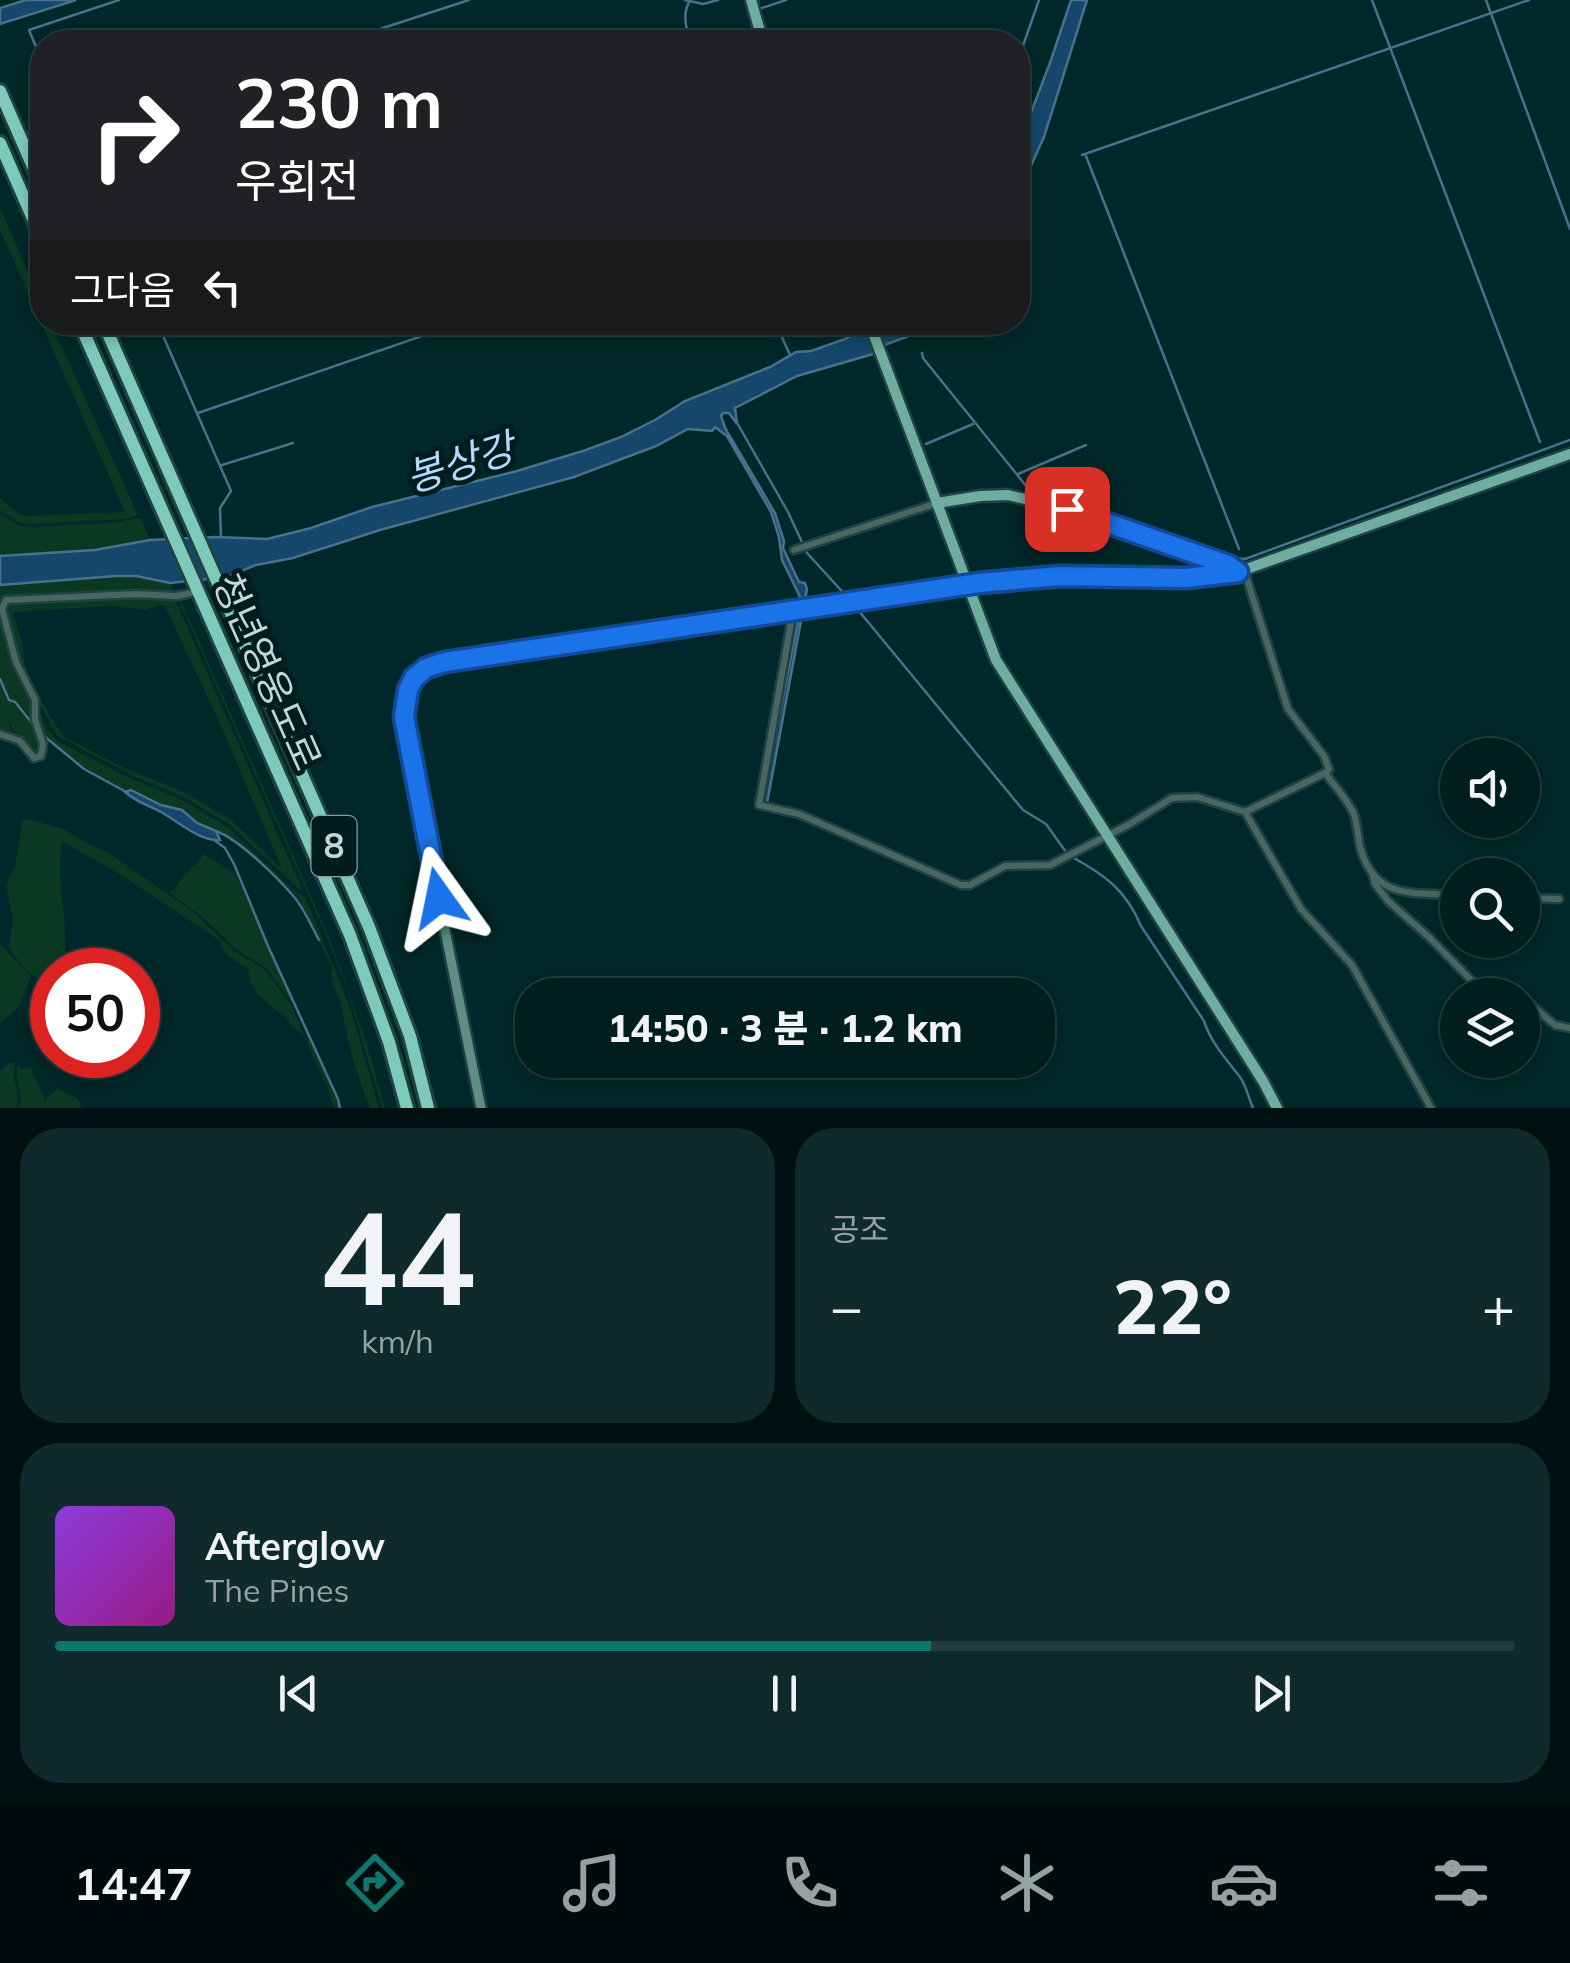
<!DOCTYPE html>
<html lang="ko">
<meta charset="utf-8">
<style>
:root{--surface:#001d1f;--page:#0e2a2c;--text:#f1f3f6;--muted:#95a2a4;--line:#223b3d;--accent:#0f766e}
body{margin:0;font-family:Mulish,"Noto Sans KR",sans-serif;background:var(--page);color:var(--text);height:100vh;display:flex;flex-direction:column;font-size:38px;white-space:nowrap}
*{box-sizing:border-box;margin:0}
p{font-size:32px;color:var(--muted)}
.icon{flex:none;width:55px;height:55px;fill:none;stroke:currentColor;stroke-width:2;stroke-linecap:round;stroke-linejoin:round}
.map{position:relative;height:1108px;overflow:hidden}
.panel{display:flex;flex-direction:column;gap:20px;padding:20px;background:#001011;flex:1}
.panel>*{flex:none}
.hud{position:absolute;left:30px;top:30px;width:1000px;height:305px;border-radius:40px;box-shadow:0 5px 15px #0003,0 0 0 2px var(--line);background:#202124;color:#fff;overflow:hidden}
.tools{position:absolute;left:1440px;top:738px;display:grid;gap:20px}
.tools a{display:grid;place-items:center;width:100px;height:100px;border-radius:50%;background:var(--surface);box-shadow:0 5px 15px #0003,0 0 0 2px var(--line);font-size:50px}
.speed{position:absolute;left:30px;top:948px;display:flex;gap:20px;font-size:50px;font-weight:700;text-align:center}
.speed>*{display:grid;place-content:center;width:130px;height:130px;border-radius:50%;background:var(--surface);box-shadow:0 5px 15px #0003,0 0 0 2px var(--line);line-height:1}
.speed .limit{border:15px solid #d22;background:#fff;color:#111}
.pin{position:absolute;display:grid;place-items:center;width:85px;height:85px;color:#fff;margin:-42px;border-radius:20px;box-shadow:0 5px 15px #0006}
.me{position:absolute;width:110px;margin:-55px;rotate:348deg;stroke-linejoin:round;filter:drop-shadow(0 0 8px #0008)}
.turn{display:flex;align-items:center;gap:35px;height:210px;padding:0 40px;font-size:45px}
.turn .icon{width:130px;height:130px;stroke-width:2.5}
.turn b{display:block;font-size:70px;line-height:85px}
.then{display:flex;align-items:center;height:95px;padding:0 40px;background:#0003;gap:20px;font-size:38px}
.big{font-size:75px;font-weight:800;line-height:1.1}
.panel .card{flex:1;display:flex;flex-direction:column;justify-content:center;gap:15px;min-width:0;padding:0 35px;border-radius:40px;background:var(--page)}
.panel .dial{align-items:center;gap:0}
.dial b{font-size:130px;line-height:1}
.song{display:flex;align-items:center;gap:30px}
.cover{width:120px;height:120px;border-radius:15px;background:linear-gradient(135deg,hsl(270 70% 55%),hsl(310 70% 35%))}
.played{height:10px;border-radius:5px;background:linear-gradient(90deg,var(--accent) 60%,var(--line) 60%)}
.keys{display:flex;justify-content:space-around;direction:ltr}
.heat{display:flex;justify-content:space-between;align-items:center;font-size:55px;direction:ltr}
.panel .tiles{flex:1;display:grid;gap:20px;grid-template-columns:1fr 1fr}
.card:last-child{grid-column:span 2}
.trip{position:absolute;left:515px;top:978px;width:540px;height:100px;border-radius:40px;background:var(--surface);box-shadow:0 5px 15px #0003,0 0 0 2px var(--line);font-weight:800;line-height:100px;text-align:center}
.dock{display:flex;height:160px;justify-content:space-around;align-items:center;background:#000c0c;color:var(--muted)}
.dock .icon{width:70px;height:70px}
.dock .current{color:var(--accent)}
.dock b{font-size:45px;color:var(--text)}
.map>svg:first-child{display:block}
</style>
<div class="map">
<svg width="1570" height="1108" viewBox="0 0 1570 1108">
<rect width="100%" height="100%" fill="#002729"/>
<g fill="#0a3823" fill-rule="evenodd">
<polygon points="0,207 42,304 42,322 51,323 138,515 127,519 30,524 20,523 0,510 0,498 18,513 28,516 125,512 0,230"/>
<polygon points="0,514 18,525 30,527 112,523 138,518 142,520 150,540 95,550 0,556"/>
<polygon points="116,576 136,576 170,583 175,592 10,597 0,610 32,699 33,722 26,711 7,696 0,675 0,585"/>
<path d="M 136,595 L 174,597 L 302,889 L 301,891 L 230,825 L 182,796 L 133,776 L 57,736 L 21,670 L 4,607 L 6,601 ZM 159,605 L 165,606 L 221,726 L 282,869 L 233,821 L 186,793 L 125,768 L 64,737 L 47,711 L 25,667 L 22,642 L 13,614 L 16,612 L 110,606 L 147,610 Z"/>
<polygon points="180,598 330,939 365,1038 385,1108 382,1108 348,992 328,940 179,601"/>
<path d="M 0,682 L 8,701 C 27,710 39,730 41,751 L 36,756 L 17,738 L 8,719 L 13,736 L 0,733 Z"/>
<path d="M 35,701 L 47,728 L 59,742 L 132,779 L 180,799 L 228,827 L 293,890 L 305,896 L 351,1010 L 379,1108 L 370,1108 C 357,1076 347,1041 342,1008 C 339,993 329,984 332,969 L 300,900 L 249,851 L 224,833 L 202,825 L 174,808 L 161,805 L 131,790 L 126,791 L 93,773 L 48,741 L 40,730 L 37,720 Z"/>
<path d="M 29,819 L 64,829 L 79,839 L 109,853 L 193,912 L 234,951 L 264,969 L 292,1006 L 305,1037 L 289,1024 L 289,1020 C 271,1005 249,994 248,968 C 235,961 223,955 219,940 L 120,874 L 63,842 C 56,871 64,900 65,930 C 66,944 63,957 68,970 L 52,970 L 52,987 L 48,982 L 37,978 L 26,971 L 9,948 L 13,920 L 6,885 L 15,866 L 22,822 L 23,820 Z"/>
<path d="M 203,854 L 236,874 L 337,1099 L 339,1108 L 334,1108 L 328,1089 L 308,1045 L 307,1036 L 294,1005 L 266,968 L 236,949 L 207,921 L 170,893 C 178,886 181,877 189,870 C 196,863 199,863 203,854 Z"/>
<polygon points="0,944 31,977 19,1007 0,1024"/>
<path d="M 10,1063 L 16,1063 C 10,1080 22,1091 16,1108 L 0,1108 L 0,1071 Z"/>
<path d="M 18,1065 L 21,1069 L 31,1068 L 45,1100 L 57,1088 L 78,1099 L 82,1108 L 19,1108 C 24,1092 13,1080 18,1065 Z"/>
</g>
<g fill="#14476a" stroke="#48728b" stroke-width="2.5">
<polygon points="26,0 76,0 0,24 0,8"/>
<polygon points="1071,0 1087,0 1044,137 1025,179 1018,206 1018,147 1051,60"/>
<polygon points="893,323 944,323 887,344 873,354 797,376 735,408 737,424 729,413 723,413 721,416 725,428 775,513 784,541 783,548 799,582 805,583 807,589 767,803 762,803 798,621 800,597 782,560 779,537 771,512 727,436 715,427 712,431 688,429 656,446 574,477 380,530 293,558 256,565 227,577 170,583 136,576 116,576 0,585 0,556 95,550 150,540 215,537 267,539 311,528 372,507 517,471 586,450 621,437 655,420 685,401 770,367 796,352 811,351 845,339 865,328 878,327"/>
<path d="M 131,790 L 161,805 L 182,810 L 197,823 L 216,831 L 220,840 C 199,841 179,822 161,812 C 148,805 136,802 125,792 Z"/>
</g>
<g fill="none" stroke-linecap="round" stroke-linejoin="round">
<g stroke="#48728b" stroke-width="2.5">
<polyline points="685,0 703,4 718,0"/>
<polyline points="758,0 759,9 786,0"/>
<polyline points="1372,0 1540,442"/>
<polyline points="1486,0 1570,229"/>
<path d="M 689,2 C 682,16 686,29 692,42"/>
<polyline points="340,42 469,0"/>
<polyline points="656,42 686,33"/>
<polyline points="1018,60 1039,0"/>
<polyline points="42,61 29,30 119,0"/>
<polyline points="1082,155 1529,0"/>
<polyline points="1086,156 1239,549"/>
<polyline points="157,322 231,491 220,508 221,537"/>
<polyline points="922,353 923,358 1031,492 1227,558 1245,559 1570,440"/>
<polyline points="790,355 780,333 795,322"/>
<polyline points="198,413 463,322"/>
<polyline points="736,421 788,512 807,553 849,599"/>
<polyline points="926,444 973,424"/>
<polyline points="222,465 293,443"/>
<polyline points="1018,474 1086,445"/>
<polyline points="854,605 1023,810 1046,824 1066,852"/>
<polyline points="0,679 9,700 15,702 32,723"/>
<polyline points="44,736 84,769 128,793"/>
<path d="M 216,831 C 240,840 278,878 295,898 C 305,910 311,926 319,940"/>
<polyline points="214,840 225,848 234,864 268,946 338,1099 340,1108"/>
<path d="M 1072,857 C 1105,875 1126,890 1141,926 L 1204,1021 C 1211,1043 1226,1059 1240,1077 C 1247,1087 1248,1097 1253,1108"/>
</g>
<g stroke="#1f4345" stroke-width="11">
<g id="street">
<polyline points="794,550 937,503"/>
<polyline points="1244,570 1288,709 1324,756 1329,769 1325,773 1245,812"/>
<polyline points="793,611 759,805 799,814 961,885 970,885 1005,866 1050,865 1128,825 1172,798 1197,797 1245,812 1301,909 1352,965 1431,1108"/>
<polyline points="0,734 20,741 34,758 41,756 43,744 35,720 35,700 16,662 2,609 6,600 136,594 176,596 197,592"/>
<path d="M 1325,773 C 1334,785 1346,798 1353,812 C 1358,823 1357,837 1361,850 C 1376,900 1413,892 1458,895"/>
<polyline points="1373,876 1375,884 1388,901 1430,938 1475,984 1517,995"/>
<polyline points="1522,898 1559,899"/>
<polyline points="1522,997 1555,1025 1570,1028"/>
</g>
</g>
<g stroke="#1f4345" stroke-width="14">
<g id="secondary">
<polyline points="979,583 1060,576 1186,578 1238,572"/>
<path d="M 481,1108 L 404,728 C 402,695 409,670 445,662 L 956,587"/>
</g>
</g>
<g stroke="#1f4345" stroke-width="15">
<g id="primary">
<polyline points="751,0 763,42"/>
<polyline points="869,322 996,660 1263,1081 1277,1108"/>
<polyline points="937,503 980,496 1008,495 1067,509 1227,565 1238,572 1570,454"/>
</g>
</g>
<g stroke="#1f4345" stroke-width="18">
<g id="highway">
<polyline points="0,91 42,187"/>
<polyline points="0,143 42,239"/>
<polyline points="79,322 350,935 389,1042 407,1108"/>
<polyline points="103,322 369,927 410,1036 428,1108"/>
</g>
</g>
<use href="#street" stroke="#4a6660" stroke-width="6"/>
<use href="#secondary" stroke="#5f8e84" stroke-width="9"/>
<use href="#primary" stroke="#6fada0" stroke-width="10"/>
<use href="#highway" stroke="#7dc9ba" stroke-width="12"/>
<g stroke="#1f4345" stroke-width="14" stroke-linecap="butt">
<polyline id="secondary-bridge" points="956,587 979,583"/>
</g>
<use href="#secondary-bridge" stroke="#5f8e84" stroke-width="9"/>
</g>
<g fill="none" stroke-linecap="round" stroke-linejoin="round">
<g stroke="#114b97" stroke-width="25">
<polyline id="route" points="439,898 404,717 408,690 414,678 426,668 445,662 979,583 1060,576 1186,578 1238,572 1228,565 1067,509"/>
</g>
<use href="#route" stroke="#1a73e8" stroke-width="18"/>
</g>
<g text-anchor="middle" stroke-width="10" stroke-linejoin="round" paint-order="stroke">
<rect fill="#001c1e" stroke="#889fa1" stroke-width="2.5" x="311.5" y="816" width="45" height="60" rx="8"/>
<g font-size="35" font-weight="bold" fill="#c3d7d9">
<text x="334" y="858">8</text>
</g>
<g font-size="38" fill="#c3d7d9" stroke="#001c1e">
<text transform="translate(267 672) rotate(66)" y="13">청년영웅도로</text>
</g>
<g font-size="40" font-style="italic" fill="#b0dbfd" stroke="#001c1e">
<text transform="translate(460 463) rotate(-17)" y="14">봉상강</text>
</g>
</g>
</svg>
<div class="tools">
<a><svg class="icon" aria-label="sound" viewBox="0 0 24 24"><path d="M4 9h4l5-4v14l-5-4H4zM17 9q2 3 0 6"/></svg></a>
<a><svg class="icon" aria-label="search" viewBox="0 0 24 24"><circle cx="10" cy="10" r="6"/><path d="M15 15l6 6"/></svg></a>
<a><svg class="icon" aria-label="layers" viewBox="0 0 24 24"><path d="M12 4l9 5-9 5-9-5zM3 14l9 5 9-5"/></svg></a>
</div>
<div class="speed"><div class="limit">50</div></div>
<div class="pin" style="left:1067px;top:509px;background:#d93025"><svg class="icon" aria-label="arrive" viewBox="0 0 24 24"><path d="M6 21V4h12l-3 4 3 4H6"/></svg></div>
<svg class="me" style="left:439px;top:898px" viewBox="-20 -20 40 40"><path d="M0-17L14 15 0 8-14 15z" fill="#1a73e8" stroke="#fff" stroke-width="4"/></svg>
<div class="trip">14:50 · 3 분 · 1.2 km</div>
<div class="hud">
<div class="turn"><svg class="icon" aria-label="right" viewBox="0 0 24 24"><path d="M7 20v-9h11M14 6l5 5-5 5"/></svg><div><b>230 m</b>우회전</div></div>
<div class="then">그다음<svg class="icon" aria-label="left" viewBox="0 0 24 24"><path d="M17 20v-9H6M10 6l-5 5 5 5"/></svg></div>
</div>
</div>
<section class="panel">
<div class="tiles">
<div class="card dial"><b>44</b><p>km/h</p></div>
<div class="card"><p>공조</p>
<div class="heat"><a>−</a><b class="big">22°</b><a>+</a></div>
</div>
<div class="card">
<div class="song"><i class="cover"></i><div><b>Afterglow</b><p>The Pines</p></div></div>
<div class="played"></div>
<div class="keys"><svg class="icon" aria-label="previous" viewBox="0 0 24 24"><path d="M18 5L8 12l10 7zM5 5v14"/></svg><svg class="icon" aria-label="pause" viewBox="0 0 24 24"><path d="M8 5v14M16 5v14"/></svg><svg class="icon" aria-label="next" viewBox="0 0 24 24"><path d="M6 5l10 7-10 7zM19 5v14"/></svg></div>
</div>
</div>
</section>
<nav class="dock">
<b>14:47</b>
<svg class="icon current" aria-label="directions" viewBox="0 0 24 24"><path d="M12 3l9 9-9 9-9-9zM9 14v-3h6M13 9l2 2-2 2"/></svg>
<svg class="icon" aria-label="music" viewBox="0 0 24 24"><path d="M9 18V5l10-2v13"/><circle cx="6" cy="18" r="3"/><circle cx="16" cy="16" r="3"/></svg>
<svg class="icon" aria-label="phone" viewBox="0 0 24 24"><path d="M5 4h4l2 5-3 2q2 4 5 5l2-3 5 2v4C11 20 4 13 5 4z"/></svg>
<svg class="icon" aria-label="climate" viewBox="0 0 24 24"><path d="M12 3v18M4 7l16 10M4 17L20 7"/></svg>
<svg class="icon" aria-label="car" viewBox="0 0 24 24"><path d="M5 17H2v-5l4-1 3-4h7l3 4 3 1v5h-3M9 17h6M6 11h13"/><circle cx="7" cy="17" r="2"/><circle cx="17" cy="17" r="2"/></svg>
<svg class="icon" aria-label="filters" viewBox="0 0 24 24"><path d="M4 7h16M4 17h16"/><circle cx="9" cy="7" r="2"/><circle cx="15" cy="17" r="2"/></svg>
</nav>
